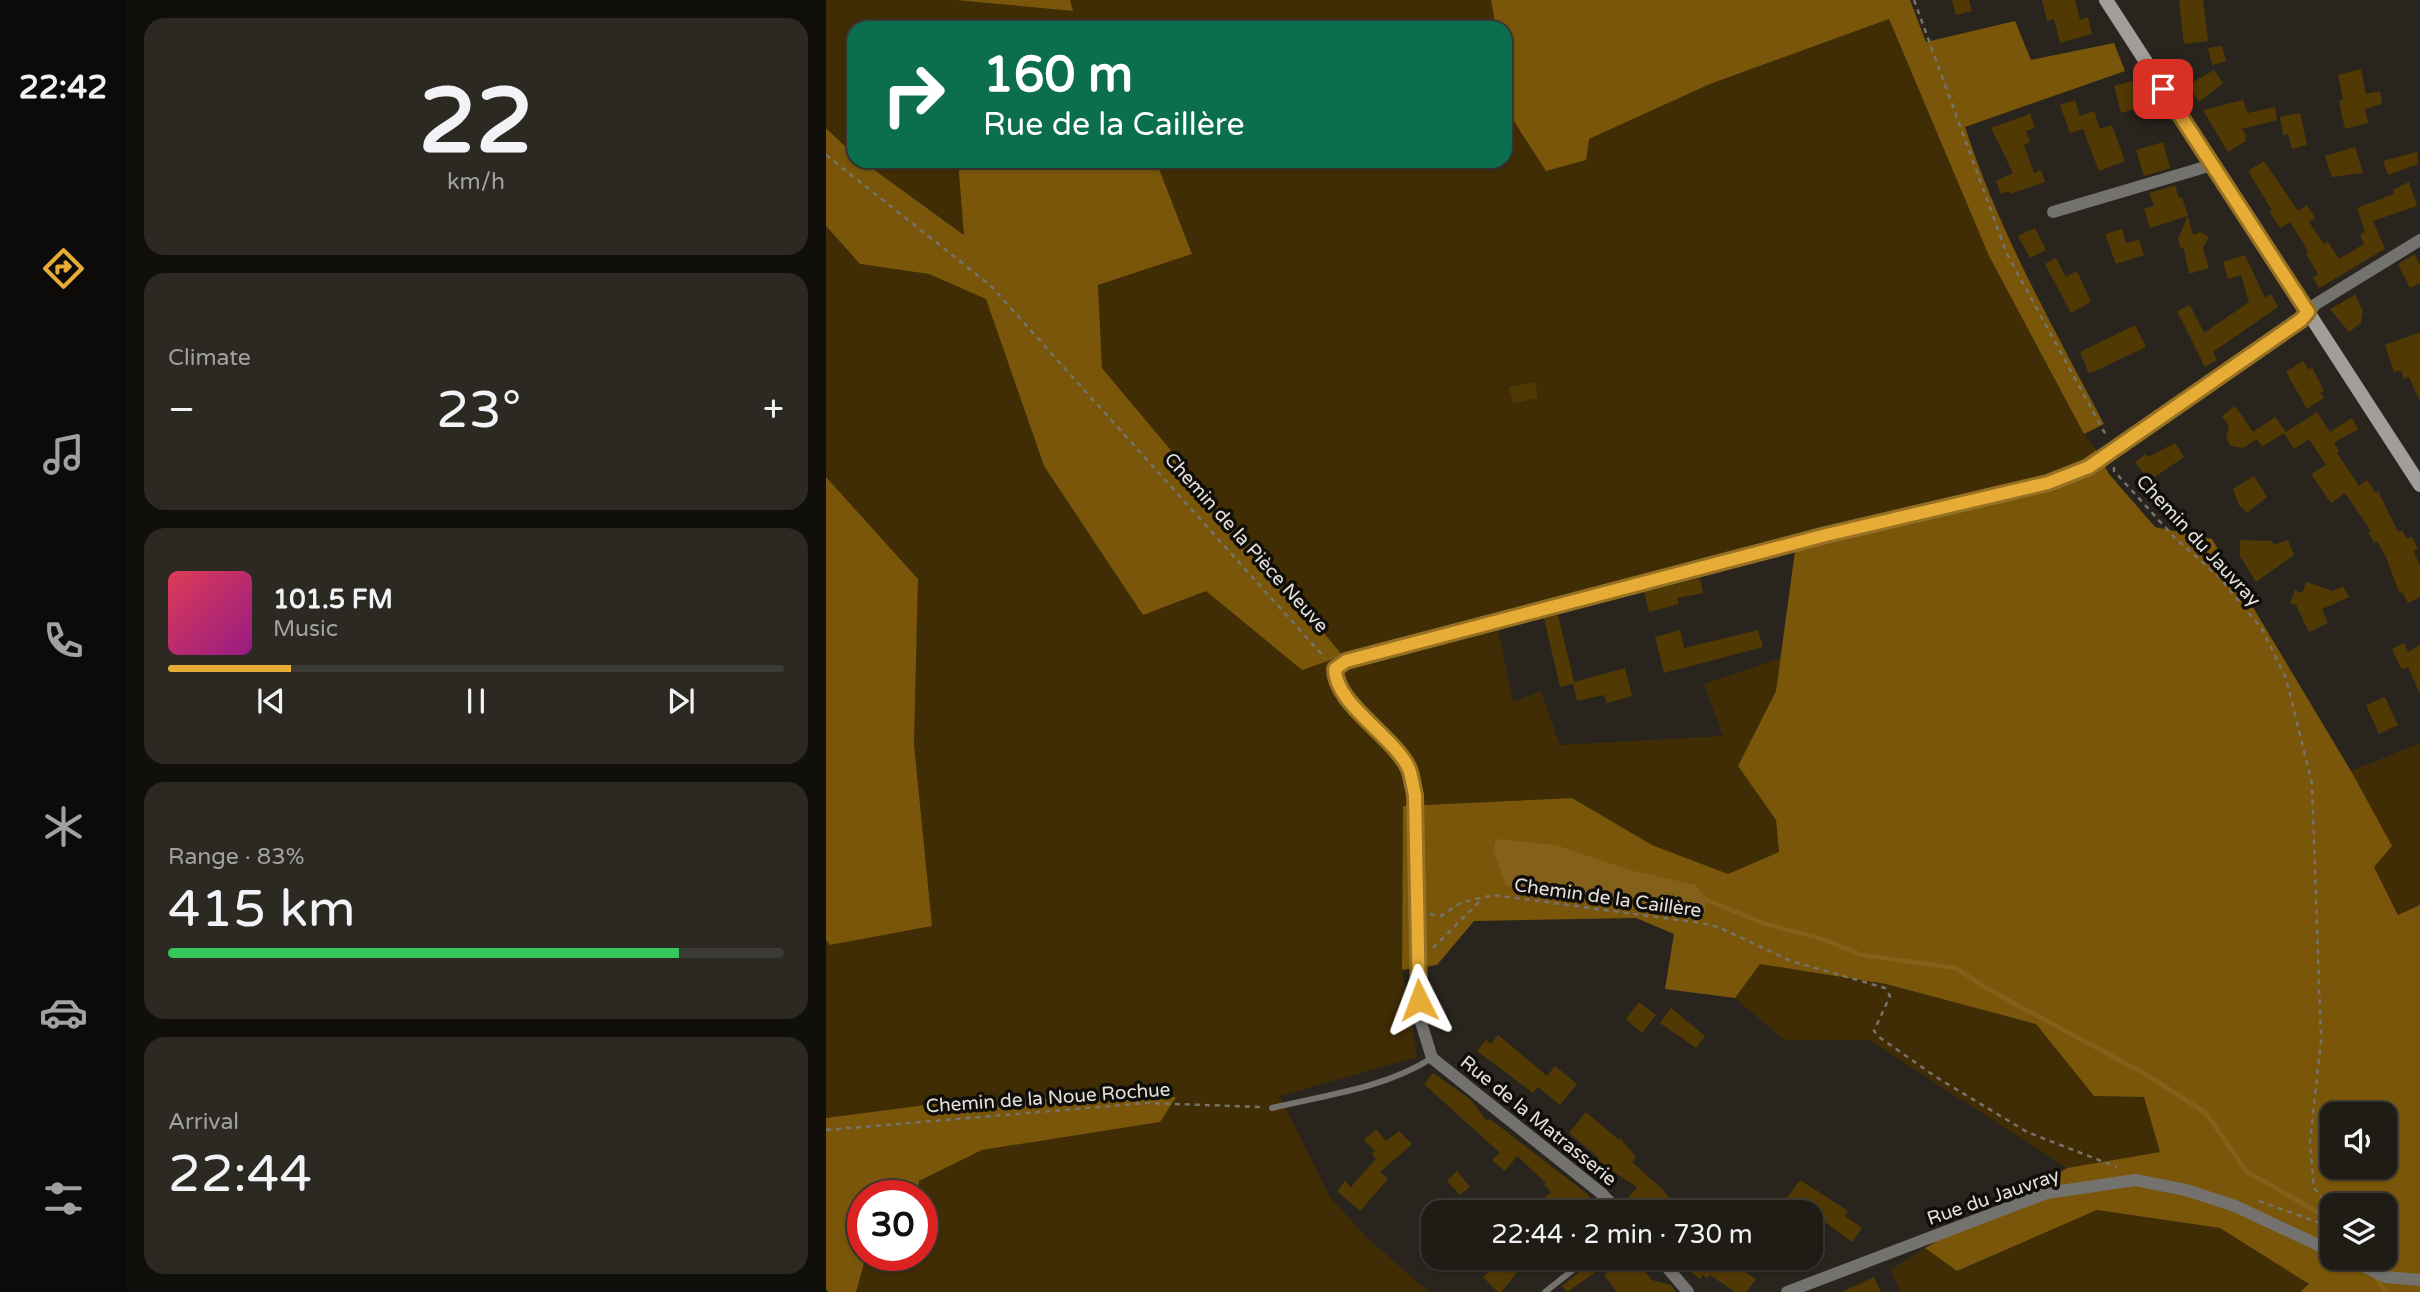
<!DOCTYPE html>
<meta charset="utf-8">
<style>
:root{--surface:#1f1c16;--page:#2c2923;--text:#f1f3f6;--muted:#a1a1a1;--line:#3c3a35;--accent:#e7ac36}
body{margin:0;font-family:"Varela Round",sans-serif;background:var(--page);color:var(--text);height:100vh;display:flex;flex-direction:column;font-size:26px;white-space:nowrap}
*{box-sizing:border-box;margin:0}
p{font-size:23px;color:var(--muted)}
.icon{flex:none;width:38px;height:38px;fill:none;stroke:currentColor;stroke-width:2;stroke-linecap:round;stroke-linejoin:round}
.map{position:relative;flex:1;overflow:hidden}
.details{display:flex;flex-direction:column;gap:18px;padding:18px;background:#110f0c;width:700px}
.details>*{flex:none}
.banner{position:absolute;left:21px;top:21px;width:665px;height:147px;border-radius:21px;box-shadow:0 2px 5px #0004,0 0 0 2px var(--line);background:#0b6e4f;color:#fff;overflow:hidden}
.controls{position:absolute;left:1494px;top:1102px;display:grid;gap:14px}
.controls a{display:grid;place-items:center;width:77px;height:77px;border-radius:14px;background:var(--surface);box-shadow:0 2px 5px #0004,0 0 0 2px var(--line);font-size:35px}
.speed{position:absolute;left:21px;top:1180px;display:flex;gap:14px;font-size:35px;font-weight:700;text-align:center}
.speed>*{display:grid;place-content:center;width:91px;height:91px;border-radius:50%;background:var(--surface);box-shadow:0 2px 5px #0004,0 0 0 2px var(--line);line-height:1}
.speed .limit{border:10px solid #d22;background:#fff;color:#111}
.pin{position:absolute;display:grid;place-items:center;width:60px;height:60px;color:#fff;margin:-30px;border-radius:14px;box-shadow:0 4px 10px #0006}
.me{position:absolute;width:77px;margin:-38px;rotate:357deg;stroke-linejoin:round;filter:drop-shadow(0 0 5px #0008)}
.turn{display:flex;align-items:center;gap:24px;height:147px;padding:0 21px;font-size:32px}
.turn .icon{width:91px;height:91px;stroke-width:2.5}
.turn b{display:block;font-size:49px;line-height:60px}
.big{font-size:52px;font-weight:600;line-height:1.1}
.details .tile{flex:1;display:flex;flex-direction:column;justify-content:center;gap:10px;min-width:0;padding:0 24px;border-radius:21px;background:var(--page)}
.details .dial{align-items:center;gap:0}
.dial b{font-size:91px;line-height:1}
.song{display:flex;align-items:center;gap:21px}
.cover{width:84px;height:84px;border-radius:10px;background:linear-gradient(135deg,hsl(350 70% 55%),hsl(310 70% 35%))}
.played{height:7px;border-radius:4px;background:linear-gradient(90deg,var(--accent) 20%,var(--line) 20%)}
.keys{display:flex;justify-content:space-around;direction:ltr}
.heat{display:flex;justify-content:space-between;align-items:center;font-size:38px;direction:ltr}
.charge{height:10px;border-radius:5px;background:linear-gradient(90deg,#34c759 83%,var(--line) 0)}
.trip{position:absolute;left:595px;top:1200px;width:402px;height:70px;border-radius:21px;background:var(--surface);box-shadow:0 2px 5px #0004,0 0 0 2px var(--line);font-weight:600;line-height:70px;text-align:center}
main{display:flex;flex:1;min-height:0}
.menu{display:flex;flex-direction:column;width:126px;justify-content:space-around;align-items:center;background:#0c0b09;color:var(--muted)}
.menu .icon{width:49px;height:49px}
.menu .current{color:var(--accent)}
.menu b{font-size:32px;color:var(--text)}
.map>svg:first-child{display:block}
</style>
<main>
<nav class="menu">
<b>22:42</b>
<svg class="icon current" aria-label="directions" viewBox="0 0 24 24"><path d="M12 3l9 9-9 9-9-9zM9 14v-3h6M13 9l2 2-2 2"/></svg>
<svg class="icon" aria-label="music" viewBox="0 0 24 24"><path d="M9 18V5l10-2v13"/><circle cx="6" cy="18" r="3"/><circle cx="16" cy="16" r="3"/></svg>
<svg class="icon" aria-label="phone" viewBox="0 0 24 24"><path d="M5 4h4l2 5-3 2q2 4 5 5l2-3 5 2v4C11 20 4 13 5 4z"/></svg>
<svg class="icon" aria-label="climate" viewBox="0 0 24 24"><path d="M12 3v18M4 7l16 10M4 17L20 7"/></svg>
<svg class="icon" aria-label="car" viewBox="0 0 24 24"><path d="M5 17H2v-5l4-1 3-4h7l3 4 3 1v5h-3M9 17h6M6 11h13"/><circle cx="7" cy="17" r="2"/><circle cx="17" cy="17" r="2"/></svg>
<svg class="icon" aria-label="filters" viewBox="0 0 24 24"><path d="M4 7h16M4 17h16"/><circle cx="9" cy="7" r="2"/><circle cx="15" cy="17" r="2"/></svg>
</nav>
<section class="details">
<div class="tile dial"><b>22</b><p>km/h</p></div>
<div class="tile"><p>Climate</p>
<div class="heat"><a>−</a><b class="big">23°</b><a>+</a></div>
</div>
<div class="tile">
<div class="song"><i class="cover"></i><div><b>101.5 FM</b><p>Music</p></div></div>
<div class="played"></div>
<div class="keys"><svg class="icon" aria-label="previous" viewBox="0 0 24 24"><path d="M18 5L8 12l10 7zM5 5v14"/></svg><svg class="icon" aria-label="pause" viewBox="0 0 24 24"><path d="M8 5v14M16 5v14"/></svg><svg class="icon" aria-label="next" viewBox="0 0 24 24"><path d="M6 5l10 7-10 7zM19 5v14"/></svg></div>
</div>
<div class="tile"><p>Range · 83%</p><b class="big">415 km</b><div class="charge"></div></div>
<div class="tile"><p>Arrival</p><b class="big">22:44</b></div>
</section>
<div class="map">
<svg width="1594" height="1292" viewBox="0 0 1594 1292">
<rect width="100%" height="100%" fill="#29251e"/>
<g fill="#412d05">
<polygon points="0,0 129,0 247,11 244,0 665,0 670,28 28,28 28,155 0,128"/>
<polygon points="1063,19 1163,256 1258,434 1270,450 1232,477 969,551 960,538 669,615 687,702 715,691 734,745 897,736 878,684 954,658 950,691 912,766 950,820 953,852 902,874 826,845 746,798 577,806 576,970 591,1057 454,1096 504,1197 541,1238 603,1292 29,1292 40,1255 96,1255 96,1195 92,1195 93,1181 156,1150 334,1122 145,1099 0,1118 0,940 5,945 106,926 88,744 92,579 0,477 0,226 34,264 103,274 160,299 218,466 380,590 476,670 516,656 276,368 272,285 366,254 330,161 679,161 679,92 682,112 763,139 884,84"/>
<polygon points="36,161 132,161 139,235"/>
<polygon points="1594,743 1594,905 1573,915 1548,867 1525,771"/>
<polygon points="934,964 1060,984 1210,1024 1268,1096 1318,1097 1334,1152 1241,1168 1043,1040 958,1040 909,998"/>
<polygon points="1271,1210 1394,1228 1484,1284 1474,1292 1075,1292 1064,1270 1099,1248 1132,1271"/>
</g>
<g fill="#795609" fill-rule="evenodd">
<polygon points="129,0 244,0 247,11"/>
<path d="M 665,0 L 1084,0 L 1100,42 L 1189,21 L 1205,60 L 1288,43 L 1299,71 L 1139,127 C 1173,232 1227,327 1278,424 L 1258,434 L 1163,256 L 1063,19 L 884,84 L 763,139 L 760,160 L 720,171 L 682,112 L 679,92 L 679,28 L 670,28 Z"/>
<polygon points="0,128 28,155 28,161 36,161 138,235 132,161 330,161 366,254 272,285 276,368 517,656 476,670 380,591 317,615 218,466 160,299 103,274 34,264 0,226"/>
<path d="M 1270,450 L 1283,474 L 1329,527 L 1386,539 L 1525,771 L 1566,846 L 1548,867 L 1572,915 L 1594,905 L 1594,1292 L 1474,1292 L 1483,1284 L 1394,1228 L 1271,1210 L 1131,1271 L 1099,1248 L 1241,1168 L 1334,1152 L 1318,1097 L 1268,1096 L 1210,1024 L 1060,984 L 934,964 L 909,998 L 839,989 L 848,934 L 810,918 L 648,921 L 611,965 L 576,970 L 577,806 L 746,798 L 826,845 L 902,874 L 953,852 L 950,820 L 912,766 L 950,691 L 969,551 L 1232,477 ZM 1507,1115 L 1559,1115 L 1559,1167 L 1507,1167 ZM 1507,1206 L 1559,1206 L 1559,1258 L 1507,1258 Z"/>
<polygon points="0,477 92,579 88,744 106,926 4,945 0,940"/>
<polygon points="350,1097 334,1122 156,1150 93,1181 92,1195 37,1195 37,1255 40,1255 31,1289 29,1292 3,1292 0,1289 0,1118 145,1099"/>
</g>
<polygon fill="#84611a" points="670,839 730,845 804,870 870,885 881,900 878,916 810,909 680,886 667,850"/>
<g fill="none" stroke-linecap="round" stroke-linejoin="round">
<g stroke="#84611a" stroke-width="4.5">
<polyline points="881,900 939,924 994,938 1036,955 1130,968 1160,988 1321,1075 1380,1113 1420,1171 1495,1214 1507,1227"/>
<polyline points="1547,1274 1560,1292"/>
</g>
</g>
<g fill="#513904">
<polygon points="1126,0 1143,0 1146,11 1130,15"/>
<polygon points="1216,0 1249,0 1254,20 1262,17 1266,34 1234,43 1228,19 1221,21"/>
<polygon points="1353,0 1377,0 1382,41 1358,44"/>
<polygon points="1396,46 1400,61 1386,65 1382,48"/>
<polygon points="1535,69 1540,94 1554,91 1556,104 1539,109 1542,123 1519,129 1513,101 1517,100 1512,75"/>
<polygon points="1388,70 1397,83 1373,102 1362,85"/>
<polygon points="1306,81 1313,108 1295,113 1288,86"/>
<polygon points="1249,100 1254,116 1268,111 1274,129 1286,125 1299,161 1273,171 1257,129 1244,133 1234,105"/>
<polygon points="1417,100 1422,113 1449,107 1451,120 1416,129 1421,136 1419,138 1420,141 1402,152 1377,110"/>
<polygon points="1474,113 1481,145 1466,149 1462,134 1457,135 1454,117"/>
<polygon points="1204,114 1209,128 1200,131 1204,142 1198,145 1208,173 1215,170 1219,182 1184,194 1183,191 1175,194 1170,181 1187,173 1165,128"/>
<polygon points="1337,142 1344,168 1318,176 1310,150"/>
<polygon points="1529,147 1537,173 1506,177 1499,156"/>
<polygon points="1591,152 1592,164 1562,175 1557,161"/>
<polygon points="1438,161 1472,211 1481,205 1489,218 1483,222 1498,244 1502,242 1513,259 1538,244 1534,235 1539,232 1531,208 1568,194 1567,190 1583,182 1591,206 1547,221 1559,249 1493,288 1487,278 1492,274 1480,254 1482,253 1479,246 1464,222 1454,228 1443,211 1446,210 1422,171"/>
<polygon points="1349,185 1353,198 1356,197 1362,216 1324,228 1318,209 1328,206 1323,193"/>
<polygon points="1362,216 1367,235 1374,232 1383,237 1377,248 1383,268 1363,274 1358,249 1354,247 1352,239"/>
<polygon points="1209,228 1220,250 1204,258 1192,236"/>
<polygon points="1296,229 1300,243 1313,240 1318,255 1290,264 1279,234"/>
<polygon points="1589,254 1594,265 1594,283 1584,288 1572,264"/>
<polygon points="1419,255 1439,298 1445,294 1452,307 1387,352 1391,360 1379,367 1351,311 1364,305 1378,333 1423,302 1415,275 1402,279 1397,262"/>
<polygon points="1230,258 1240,277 1251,271 1265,302 1245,313 1219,264"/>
<polygon points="1529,295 1537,311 1535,323 1523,332 1504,309"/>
<polygon points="1309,325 1320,347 1263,374 1254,352"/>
<polygon points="1594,332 1594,401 1583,377 1578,379 1575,370 1568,372 1559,345"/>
<polygon points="1477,361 1483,370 1486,367 1498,391 1494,393 1498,398 1481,409 1460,372"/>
<polygon points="709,382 712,398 687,403 683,387"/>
<polygon points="1409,406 1427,432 1449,417 1460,432 1491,412 1504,432 1526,418 1532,429 1508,443 1513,451 1511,453 1533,486 1541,480 1550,493 1552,491 1572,532 1576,530 1581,539 1586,537 1592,549 1587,551 1594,565 1594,597 1582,603 1577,593 1573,592 1560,557 1551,541 1548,543 1542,532 1545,531 1519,493 1505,503 1485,474 1500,465 1483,439 1468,449 1458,433 1436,447 1431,439 1417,448 1405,446 1400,438 1403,426 1396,416"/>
<polygon points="1349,443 1358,457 1323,481 1309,462 1320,454 1322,457"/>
<polygon points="1428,476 1441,497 1421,513 1413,505 1407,489"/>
<polygon points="1414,540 1446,541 1447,545 1462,540 1468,555 1430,582 1414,556"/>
<polygon points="874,578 877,593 851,598 853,604 823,612 818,592"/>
<polygon points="1480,582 1507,591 1517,586 1523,597 1496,609 1502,623 1483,632 1470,605 1464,603 1469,590 1476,593"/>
<polygon points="732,615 748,682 799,668 806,696 781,703 778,695 751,701 747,684 734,687 718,618"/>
<polygon points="854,630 858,648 932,630 937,647 838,673 829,637"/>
<polygon points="1578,643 1582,652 1594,645 1594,694 1582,667 1576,670 1566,649"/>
<polygon points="1559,697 1572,725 1553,734 1540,705"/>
<polygon points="813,1002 830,1015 816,1033 800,1019"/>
<polygon points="845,1008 879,1036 870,1048 834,1023"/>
<polygon points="672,1035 721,1076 729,1066 751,1084 734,1105 712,1087 707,1093 651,1051 660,1040 665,1044"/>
<polygon points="607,1073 644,1099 661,1121 664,1119 760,1193 779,1213 702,1213 725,1192 718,1184 720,1183 691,1156 679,1171 666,1160 674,1153 598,1084"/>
<polygon points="760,1112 793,1140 794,1138 810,1157 806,1162 837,1190 855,1213 814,1213 801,1199 811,1187 771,1161 773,1158 743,1133"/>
<polygon points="550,1129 560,1141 573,1131 586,1144 554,1172 562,1179 534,1211 511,1191 519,1181 525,1187 550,1159 546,1154 549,1151 538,1140"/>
<polygon points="631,1171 644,1187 634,1195 621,1181"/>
<polygon points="974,1180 1022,1211 1019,1216 1036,1228 1026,1242 987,1213 982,1213 971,1205 968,1209 958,1202"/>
<polygon points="661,1258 684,1258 694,1269 675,1292 672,1292 657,1277 669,1265"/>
<polygon points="770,1258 790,1258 741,1292 736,1286"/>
<polygon points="800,1258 824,1258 814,1266 826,1280 845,1285 850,1292 791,1292 778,1275"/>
<polygon points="846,1258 930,1258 919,1272 930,1279 920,1292 909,1292 884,1275 881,1278 877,1275 874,1279"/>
<polygon points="1048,1277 1055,1292 1016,1292"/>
</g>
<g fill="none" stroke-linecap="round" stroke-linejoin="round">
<g stroke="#76726c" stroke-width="2.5" stroke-dasharray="5 5" stroke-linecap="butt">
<polyline points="1088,0 1181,254 1281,437"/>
<polyline points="0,155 164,285 499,658"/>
<polyline points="1288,467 1288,471 1349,538 1393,577 1436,629 1460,678 1486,784 1495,1040 1484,1142 1488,1188 1507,1211"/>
<polyline points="604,914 615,916 636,902 668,895 875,923 892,927 965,961 1059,988 1064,996 1048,1031 1053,1037 1110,1077 1201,1132 1291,1167"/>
<polyline points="607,948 656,899"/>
<polyline points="0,1130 321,1103 436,1107"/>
<polyline points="1433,1201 1494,1223 1507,1221"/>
</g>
<g stroke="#74726e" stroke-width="6">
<path d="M 446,1108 C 500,1095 559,1088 606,1058"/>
<polyline points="719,1292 762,1258"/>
</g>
<g stroke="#74726e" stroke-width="12">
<polyline points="1227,212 1386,165"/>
<path d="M 794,1213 L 775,1193 L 606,1058 L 594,1019 L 589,795 C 587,787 586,776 583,769 C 568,736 509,704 509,669 L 520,661 L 1001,535 L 1222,483 L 1263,467 L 1475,320 L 1490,304 L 1594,240"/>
<polyline points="833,1258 862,1292"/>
<polyline points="1521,1258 1560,1277 1594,1280"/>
<polyline points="961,1292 1221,1193 1309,1180 1360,1190 1409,1206 1507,1252"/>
</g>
<polyline stroke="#a19d98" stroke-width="14" points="1280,0 1594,485"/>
</g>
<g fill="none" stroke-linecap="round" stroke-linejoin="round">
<g stroke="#967023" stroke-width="18">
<path id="route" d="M 593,1000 L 589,795 C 587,787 586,777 583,769 C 568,736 509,704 509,669 L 520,661 L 1000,535 L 1222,483 L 1263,467 L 1475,320 L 1482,312 L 1337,89"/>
</g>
<use href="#route" stroke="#e7ac36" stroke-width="12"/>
</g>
<g text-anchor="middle" stroke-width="7" stroke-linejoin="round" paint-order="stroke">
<g font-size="19" fill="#e4e1dd" stroke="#100e0b">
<text transform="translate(1373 540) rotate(47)" y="7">Chemin du Jauvray</text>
<text transform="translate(421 542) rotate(48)" y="7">Chemin de la Pièce Neuve</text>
<text transform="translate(782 897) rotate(8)" y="7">Chemin de la Caillère</text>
<text transform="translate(222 1097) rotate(-4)" y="7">Chemin de la Noue Rochue</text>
<text transform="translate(713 1120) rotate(39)" y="7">Rue de la Matrasserie</text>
<text transform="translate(1167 1196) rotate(-19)" y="7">Rue du Jauvray</text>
</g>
</g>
</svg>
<div class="controls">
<a><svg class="icon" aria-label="sound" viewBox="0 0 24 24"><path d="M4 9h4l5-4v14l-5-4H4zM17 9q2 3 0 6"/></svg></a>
<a><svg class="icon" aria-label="layers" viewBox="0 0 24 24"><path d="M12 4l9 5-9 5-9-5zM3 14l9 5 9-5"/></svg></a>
</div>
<div class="speed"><div class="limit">30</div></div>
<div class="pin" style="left:1337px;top:89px;background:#d93025"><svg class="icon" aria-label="arrive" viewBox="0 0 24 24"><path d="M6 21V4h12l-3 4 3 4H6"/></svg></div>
<svg class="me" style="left:593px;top:1000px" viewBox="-20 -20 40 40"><path d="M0-17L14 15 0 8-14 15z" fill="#e7ac36" stroke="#fff" stroke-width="4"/></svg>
<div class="trip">22:44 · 2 min · 730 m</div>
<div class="banner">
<div class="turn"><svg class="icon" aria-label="right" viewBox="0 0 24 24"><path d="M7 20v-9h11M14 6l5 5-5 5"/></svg><div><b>160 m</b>Rue de la Caillère</div></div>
</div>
</div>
</main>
